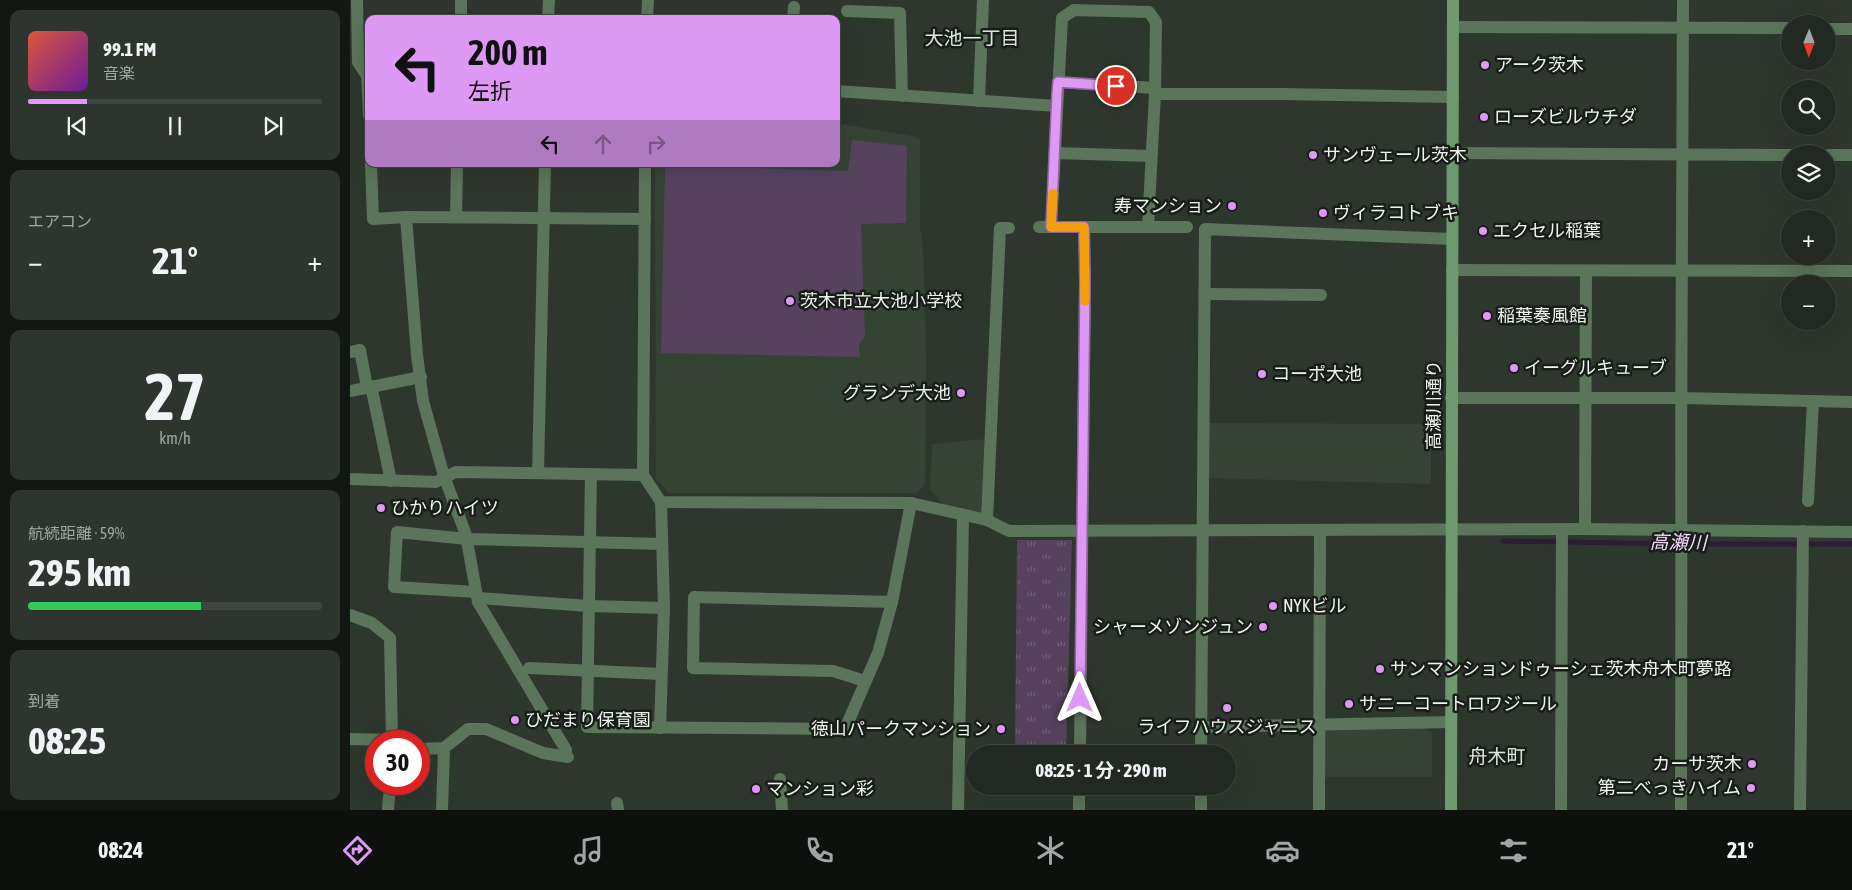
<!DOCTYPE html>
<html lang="ja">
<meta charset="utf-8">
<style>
:root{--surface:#222922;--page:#2e352f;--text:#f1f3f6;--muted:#a2a6a5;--line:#3f4540;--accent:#dd99f4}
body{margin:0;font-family:"Asap Condensed","Noto Sans JP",sans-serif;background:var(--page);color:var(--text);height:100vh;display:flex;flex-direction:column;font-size:19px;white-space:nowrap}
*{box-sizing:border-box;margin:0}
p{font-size:16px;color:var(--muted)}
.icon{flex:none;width:28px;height:28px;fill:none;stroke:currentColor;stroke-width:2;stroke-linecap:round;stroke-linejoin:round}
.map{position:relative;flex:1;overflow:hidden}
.drawer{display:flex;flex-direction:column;gap:10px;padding:10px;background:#131713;width:350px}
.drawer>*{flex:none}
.top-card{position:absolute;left:15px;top:15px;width:475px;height:152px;border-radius:10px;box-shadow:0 5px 20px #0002,0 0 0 1px var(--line);background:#dd99f4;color:#111;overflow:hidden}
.needle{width:32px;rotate:181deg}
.controls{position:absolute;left:1431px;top:15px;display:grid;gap:10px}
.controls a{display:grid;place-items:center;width:55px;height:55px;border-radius:50%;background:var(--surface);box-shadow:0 5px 20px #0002,0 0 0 1px var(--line);font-size:25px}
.speed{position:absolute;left:15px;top:730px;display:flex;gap:10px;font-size:25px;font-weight:700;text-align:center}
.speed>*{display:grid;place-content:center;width:65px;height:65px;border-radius:50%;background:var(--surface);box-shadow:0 5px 20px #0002,0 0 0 1px var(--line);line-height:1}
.speed .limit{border:8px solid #d22;background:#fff;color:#111}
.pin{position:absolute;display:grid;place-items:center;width:42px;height:42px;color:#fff;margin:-21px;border:2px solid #fff;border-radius:50%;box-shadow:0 1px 5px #0007}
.me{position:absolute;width:55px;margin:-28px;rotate:0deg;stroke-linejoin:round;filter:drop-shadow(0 0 4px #0008)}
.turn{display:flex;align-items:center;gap:18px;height:105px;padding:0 20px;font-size:22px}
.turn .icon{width:65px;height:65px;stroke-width:2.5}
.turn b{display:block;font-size:35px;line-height:42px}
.lanes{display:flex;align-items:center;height:48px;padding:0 20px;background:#0003;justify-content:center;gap:25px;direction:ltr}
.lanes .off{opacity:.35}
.big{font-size:38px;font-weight:700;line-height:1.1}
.drawer .tile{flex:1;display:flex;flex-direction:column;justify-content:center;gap:8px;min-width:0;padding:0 18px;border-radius:10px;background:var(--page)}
.drawer .dial{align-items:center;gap:0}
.dial b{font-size:65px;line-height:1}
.song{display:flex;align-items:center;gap:15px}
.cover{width:60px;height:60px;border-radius:8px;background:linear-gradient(135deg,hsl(10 70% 55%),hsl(280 70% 35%))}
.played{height:5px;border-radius:2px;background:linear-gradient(90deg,var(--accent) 20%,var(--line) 20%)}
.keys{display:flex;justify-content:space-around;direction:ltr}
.heat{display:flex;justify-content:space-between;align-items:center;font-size:28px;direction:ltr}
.charge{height:8px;border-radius:4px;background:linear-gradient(90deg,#34c759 59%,var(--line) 0)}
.trip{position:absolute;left:616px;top:745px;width:270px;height:50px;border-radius:25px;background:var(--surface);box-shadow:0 5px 20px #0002,0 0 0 1px var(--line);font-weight:700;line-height:50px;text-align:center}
.tabs{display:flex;height:80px;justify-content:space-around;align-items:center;background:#0e100e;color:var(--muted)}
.tabs .icon{width:35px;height:35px}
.tabs .active{color:var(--accent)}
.tabs b{font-size:22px;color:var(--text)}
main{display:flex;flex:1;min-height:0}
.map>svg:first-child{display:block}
</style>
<main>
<section class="drawer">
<div class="tile">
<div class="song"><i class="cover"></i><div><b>99.1 FM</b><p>音楽</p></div></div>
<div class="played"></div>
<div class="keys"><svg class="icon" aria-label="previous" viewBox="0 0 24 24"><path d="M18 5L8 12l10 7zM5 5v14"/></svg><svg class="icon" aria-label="pause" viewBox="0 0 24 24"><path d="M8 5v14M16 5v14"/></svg><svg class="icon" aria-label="next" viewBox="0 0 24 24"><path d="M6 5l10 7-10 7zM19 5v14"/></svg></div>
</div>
<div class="tile"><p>エアコン</p>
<div class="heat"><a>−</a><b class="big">21°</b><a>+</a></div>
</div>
<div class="tile dial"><b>27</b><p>km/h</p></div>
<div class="tile"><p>航続距離 · 59%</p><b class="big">295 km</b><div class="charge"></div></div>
<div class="tile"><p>到着</p><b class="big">08:25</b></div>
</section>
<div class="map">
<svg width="1502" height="810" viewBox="0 0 1502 810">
<defs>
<pattern id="park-tufts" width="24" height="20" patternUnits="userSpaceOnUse" patternTransform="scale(1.25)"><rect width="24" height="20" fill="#56425d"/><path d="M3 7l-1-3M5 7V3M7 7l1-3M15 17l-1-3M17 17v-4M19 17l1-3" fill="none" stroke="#6f5e75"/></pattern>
</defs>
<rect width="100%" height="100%" fill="#2e372e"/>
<g fill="#354335">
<polygon points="486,123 567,137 570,140 570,226 573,248 576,354 575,484 566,493 319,493 306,479 305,164 486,164"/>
<polygon points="857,423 1081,424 1081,484 858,478"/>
<polygon points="636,439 632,518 595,508 580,489 582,444"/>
<polygon points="1074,728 1082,733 1082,777 973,777 973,733 976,729"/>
</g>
<polygon fill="#56425d" points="502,140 557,146 556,223 511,224 515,336 509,344 510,357 311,353 315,165 498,171"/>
<polygon fill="url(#park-tufts)" points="667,540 722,540 716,754 665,754"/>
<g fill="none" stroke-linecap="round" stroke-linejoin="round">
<polyline stroke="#2e1b35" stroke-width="5" points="1153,541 1331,544 1502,544"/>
<g stroke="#5a755a" stroke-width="12">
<polyline points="7,0 8,62 17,76 19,116"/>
<polyline points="497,11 550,13 552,96"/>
<polyline points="111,19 111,0"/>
<polyline points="198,19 199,0"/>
<polyline points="297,19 298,0"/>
<polyline points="443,19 444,7"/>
<polyline points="1103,27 1440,28"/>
<polyline points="1478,29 1502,29"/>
<polyline points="708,82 805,88"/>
<polyline points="486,91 707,106"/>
<polyline points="805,94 931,94 1103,97"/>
<polyline points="629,101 633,0"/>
<polyline points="704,153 801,156"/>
<polyline points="1103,153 1440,155"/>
<polyline points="1478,155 1502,155"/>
<polyline points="21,164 23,219 56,217 295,219"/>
<polyline points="295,164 293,475 311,502 561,503 637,520 659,531 1235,529 1502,532"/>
<polyline points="56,217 67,355 73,401 94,476 116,535 128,602 216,750"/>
<polyline points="106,217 107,164"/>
<polyline points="689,227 837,227"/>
<polyline points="701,227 712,18 724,10 799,12 806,22 805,94 798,226"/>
<polyline points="1102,270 1502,271"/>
<polyline points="855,294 971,295"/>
<polyline points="0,352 10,350 17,387"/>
<polyline points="21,386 41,481"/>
<polyline points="0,391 71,377"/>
<polyline points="1101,398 1332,398 1502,402"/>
<polyline points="188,473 195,164"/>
<polyline points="241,474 237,727 495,729 528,653 542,602 561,503"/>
<polyline points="0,479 86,482 106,472 293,475"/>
<polyline points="1458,501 1463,401"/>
<polyline points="637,520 650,228 659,228"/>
<polyline points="1235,529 1236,271"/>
<polyline points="126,592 44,587 47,532 117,539 312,544"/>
<polyline points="128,598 239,606 314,608"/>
<polyline points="0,615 22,623 40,638 42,741"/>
<polyline points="179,668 311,674"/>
<polyline points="515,681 483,671 343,668 344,597 542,602"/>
<polyline points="851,727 1101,722"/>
<polyline points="310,728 314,608 311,501"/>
<polyline points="0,739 42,740"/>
<polyline points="69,749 94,748 118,729 136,729 193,753 218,757"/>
<polyline points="730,754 735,282 734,227"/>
<polyline points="851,754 855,229 1102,239"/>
<polyline points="430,779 432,810"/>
<polyline points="267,803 268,810"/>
<polyline points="38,810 40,784"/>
<polyline points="92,810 94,748"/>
<polyline points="608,810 613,516"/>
<polyline points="729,810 729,786"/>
<polyline points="851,810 851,786"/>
<polyline points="969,810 970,530"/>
<polyline points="1211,810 1212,530"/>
<path d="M 1331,810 C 1332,540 1330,270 1333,0"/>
<polyline points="1450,810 1453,531"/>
</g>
<polyline stroke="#6e996f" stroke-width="12" points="1101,810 1103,0"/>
</g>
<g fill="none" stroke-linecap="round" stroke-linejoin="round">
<g stroke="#90639f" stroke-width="12">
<polyline id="route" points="730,698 735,282 734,227 701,227 707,94 708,82 766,86"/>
</g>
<use href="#route" stroke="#dd99f4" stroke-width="9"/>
<polyline stroke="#f59e0b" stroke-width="9" points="703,193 701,227 734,227 735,301"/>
</g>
<g fill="#dd99f4" stroke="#191d19" stroke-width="2">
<circle cx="1135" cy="65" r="5"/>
<circle cx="1134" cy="117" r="5"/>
<circle cx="963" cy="155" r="5"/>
<circle cx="882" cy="206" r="5"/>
<circle cx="973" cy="213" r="5"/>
<circle cx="1133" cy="231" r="5"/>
<circle cx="440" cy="301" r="5"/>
<circle cx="1137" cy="316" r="5"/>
<circle cx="1164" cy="368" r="5"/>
<circle cx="912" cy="374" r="5"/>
<circle cx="611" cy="393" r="5"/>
<circle cx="31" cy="508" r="5"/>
<circle cx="923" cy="606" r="5"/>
<circle cx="913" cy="627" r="5"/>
<circle cx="1030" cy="669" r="5"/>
<circle cx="999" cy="704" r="5"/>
<circle cx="877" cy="708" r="5"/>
<circle cx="165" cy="720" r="5"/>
<circle cx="651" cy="729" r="5"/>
<circle cx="1402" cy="764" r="5"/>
<circle cx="1401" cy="788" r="5"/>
<circle cx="406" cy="789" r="5"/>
</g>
<g text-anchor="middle" stroke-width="5" stroke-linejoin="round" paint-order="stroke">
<g font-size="18" fill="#edf3ed" stroke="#191d19" text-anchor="start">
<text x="1145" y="71">アーク茨木</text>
<text x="1144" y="123">ローズビルウチダ</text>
<text x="973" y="161">サンヴェール茨木</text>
<text x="872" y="212" text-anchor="end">寿マンション</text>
<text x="983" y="219">ヴィラコトブキ</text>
<text x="1143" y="237">エクセル稲葉</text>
<text x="450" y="307">茨木市立大池小学校</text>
<text x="1147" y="322">稲葉奏風館</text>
<text x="1174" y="374">イーグルキューブ</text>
<text x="922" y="380">コーポ大池</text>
<text x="601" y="399" text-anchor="end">グランデ大池</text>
<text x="41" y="514">ひかりハイツ</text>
<text x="933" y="612">NYKビル</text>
<text x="903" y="633" text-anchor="end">シャーメゾンジュン</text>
<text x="1040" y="675">サンマンションドゥーシェ茨木舟木町夢路</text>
<text x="1009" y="710">サニーコートロワジール</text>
<text x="175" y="726">ひだまり保育園</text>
<text x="877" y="733" text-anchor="middle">ライフハウスジャニス</text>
<text x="641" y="735" text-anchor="end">徳山パークマンション</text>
<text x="1392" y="770" text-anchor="end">カーサ茨木</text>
<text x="1391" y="794" text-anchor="end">第二べっきハイム</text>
<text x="416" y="795">マンション彩</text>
</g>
<g font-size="18" fill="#edf3ed" stroke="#191d19">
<text transform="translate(1084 405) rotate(-90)" y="6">高瀬川通り</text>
</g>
<g font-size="19" fill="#dae6da" stroke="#191d19">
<text x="622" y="45">大池一丁目</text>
<text x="1147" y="763">舟木町</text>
</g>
<g font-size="19" font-style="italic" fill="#f2dafb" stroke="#191d19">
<text transform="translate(1328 542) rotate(1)" y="7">高瀬川</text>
</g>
</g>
</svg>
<div class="controls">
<a><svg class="needle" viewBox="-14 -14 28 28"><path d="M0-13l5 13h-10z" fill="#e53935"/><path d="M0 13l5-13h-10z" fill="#a2a6a5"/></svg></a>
<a><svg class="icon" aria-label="search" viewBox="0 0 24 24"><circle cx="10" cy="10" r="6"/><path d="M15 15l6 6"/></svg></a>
<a><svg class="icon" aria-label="layers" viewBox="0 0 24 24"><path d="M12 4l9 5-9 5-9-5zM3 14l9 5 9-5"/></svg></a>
<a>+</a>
<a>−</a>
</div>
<div class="speed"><div class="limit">30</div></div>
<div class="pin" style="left:766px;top:86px;background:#d93025"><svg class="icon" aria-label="arrive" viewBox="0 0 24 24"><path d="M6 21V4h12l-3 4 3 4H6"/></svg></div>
<svg class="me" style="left:730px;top:698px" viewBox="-20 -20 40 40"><path d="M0-17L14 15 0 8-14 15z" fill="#dd99f4" stroke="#fff" stroke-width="4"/></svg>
<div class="trip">08:25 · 1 分 · 290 m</div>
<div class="top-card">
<div class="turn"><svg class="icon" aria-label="left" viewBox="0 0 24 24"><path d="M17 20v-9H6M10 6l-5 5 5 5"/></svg><div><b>200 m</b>左折</div></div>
<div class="lanes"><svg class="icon" aria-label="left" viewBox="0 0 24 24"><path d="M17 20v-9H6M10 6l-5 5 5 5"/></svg><svg class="icon off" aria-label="ahead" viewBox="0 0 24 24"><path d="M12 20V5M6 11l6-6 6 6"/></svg><svg class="icon off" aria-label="right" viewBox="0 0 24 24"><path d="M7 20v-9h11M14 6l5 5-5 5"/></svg></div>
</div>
</div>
</main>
<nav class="tabs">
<b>08:24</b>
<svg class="icon active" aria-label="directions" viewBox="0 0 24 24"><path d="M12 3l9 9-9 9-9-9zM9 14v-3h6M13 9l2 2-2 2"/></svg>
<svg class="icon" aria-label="music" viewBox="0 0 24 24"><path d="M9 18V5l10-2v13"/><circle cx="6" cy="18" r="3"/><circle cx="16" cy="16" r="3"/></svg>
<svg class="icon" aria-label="phone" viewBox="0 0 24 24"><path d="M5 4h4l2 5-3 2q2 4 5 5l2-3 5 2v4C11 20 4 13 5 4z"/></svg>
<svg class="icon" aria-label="climate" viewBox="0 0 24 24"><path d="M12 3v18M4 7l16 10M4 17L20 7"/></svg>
<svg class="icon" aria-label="car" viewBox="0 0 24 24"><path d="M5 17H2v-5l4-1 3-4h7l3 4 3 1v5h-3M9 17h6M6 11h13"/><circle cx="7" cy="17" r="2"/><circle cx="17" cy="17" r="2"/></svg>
<svg class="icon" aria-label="filters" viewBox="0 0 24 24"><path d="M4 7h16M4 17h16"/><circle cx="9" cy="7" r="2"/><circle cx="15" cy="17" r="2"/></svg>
<b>21°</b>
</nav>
